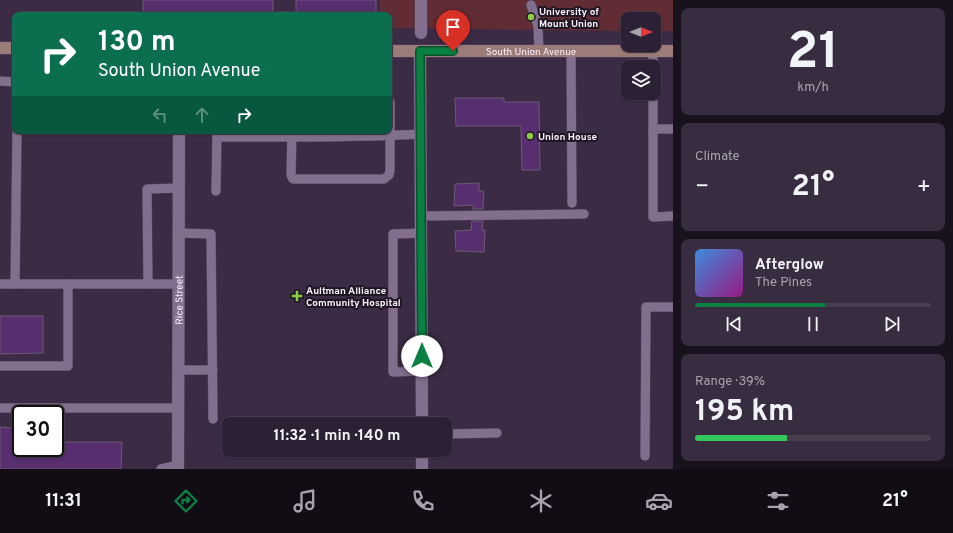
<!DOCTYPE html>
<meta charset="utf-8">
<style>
:root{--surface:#2c2034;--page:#382d40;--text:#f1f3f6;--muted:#a6a3ac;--line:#483e4f;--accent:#0b8043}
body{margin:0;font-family:Overpass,sans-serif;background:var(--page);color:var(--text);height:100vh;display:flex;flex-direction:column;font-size:15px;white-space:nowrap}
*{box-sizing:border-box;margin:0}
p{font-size:13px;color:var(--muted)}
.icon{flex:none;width:22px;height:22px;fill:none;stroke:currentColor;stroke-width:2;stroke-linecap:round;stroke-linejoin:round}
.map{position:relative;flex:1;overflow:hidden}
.details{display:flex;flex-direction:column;gap:8px;padding:8px;background:#18121d;width:280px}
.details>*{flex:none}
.banner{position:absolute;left:12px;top:12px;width:380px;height:122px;border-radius:8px;box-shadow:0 1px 3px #0004,0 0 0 1px var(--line);background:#0b6e4f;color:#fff;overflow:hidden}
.needle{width:26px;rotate:90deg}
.controls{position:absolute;left:621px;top:12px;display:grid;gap:8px}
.controls a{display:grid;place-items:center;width:40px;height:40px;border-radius:8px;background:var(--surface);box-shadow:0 1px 3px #0004,0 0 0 1px var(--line);font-size:20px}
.speed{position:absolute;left:12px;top:405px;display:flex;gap:8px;font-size:20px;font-weight:700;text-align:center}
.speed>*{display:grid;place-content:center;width:52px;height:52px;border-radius:50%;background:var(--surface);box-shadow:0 1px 3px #0004,0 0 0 1px var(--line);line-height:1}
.speed .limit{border:2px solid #111;border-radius:6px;background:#fff;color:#111}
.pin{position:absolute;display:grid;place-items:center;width:34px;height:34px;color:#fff;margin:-41px -17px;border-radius:50% 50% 50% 0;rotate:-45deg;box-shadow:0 0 4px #0007}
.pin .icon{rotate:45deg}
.me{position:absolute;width:44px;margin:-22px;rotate:0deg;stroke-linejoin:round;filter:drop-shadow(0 0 3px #0008)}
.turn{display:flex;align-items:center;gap:14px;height:84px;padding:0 20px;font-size:18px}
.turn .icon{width:52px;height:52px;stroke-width:2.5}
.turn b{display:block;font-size:28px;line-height:34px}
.lanes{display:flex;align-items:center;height:38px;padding:0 20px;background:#0003;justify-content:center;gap:20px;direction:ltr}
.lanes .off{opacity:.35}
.big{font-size:30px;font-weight:700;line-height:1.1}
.details .card{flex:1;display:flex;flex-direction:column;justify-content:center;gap:6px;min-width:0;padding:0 14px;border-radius:8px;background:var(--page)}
.details .dial{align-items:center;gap:0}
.dial b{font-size:52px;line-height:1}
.song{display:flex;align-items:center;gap:12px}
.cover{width:48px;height:48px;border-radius:6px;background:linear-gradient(135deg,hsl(210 70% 55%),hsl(310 70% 35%))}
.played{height:4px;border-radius:2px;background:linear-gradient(90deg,var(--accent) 55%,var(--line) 55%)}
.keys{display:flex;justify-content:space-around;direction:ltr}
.heat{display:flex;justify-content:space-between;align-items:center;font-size:22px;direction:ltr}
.charge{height:6px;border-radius:3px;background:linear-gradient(90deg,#34c759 39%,var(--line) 0)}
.trip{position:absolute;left:222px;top:417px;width:230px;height:40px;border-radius:8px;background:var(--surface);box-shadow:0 1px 3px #0004,0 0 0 1px var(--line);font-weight:700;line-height:40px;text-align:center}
.menu{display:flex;height:64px;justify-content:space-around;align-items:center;background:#120d15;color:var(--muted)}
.menu .icon{width:28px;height:28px}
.menu .active{color:var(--accent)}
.menu b{font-size:18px;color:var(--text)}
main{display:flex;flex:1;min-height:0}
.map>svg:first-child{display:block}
</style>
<main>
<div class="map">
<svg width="673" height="469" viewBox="0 0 673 469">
<rect width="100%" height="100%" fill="#3b2b45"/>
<polygon fill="#622c34" points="380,0 673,0 673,31 654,31 654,19 628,19 628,31 389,28 389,15 380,15"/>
<g fill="#572e6e" stroke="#6c5a77">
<rect x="143" y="0" width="130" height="15"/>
<rect x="296" y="0" width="80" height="15"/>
<polygon points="455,98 504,98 504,102 539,102 540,170 522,170 521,126 456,126"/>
<polygon points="479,183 479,191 484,191 483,209 473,209 474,205 454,206 455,184"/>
<polygon points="472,221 483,221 482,230 485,230 484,252 456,251 455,231 471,230"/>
<polygon points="0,316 43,316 43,353 0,354"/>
<polygon points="0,427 13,428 13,433 21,434 21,448 55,448 55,442 122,442 121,469 0,469"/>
</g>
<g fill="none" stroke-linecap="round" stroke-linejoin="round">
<g stroke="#56475e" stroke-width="10">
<g id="lane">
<polyline points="531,5 538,26 539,51"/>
<polyline points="571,51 572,203"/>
<polyline points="653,51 653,67"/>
<polyline points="0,81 15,82"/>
<polyline points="653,93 653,217 673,216"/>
<polyline points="653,129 673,129"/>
<polyline points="292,131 291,175 293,179 384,179 389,175 390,171 390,103 389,100"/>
<path d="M 217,137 C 285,137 353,138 421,134"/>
<polyline points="216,191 217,132"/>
<polyline points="421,216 584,214"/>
<polyline points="179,233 211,234 213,419"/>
<polyline points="421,233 393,234 393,372 422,371"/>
<polyline points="0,284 179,284"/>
<polyline points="15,284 17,131"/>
<polyline points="148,284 147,189 179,188"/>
<polyline points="0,366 68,366 68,284"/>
<polyline points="179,370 213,370"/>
<polyline points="0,408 178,408"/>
<polyline points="445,434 497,433"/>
<polyline points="645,456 646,307 673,307"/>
<polyline points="161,469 178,465"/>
</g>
</g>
<g stroke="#56475e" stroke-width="13">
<g id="street">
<polyline points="421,33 421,0"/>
<polyline points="420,51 422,424"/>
<polyline points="422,450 422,469"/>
<path id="s1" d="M 178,469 L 179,131"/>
</g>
</g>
<g stroke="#56475e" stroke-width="13">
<g id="secondary">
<polyline points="0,48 15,48"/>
<path id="s2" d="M 389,51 L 673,51"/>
</g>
</g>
<use href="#lane" stroke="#826f8e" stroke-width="9"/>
<use href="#street" stroke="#826f8e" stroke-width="12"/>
<use href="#secondary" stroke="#9c7c78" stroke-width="12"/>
</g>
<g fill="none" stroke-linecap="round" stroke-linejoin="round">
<g stroke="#07532c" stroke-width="10">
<polyline id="route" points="422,356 420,51 453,51"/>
</g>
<use href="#route" stroke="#0b8043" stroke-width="7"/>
</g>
<g fill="#8bce46" stroke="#1e1723" stroke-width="1.5">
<circle cx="531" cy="17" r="4"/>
<circle cx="530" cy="136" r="4"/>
<path d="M295 290h4v4h4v4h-4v4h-4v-4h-4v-4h4z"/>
</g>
<g text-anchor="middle" stroke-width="4" stroke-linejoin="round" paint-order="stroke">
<g font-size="10" font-weight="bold" fill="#f9f0fe" stroke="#1e1723" text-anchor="start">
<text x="539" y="15">University of<tspan x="539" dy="12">Mount Union</tspan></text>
<text x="538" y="140">Union House</text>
<text x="306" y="294">Aultman Alliance<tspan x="306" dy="12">Community Hospital</tspan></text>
</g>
<g font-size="10" fill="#f9f0fe" stroke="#1e1723">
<text dy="4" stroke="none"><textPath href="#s2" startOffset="142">South Union Avenue</textPath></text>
<text dy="4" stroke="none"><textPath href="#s1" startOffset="169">Rice Street</textPath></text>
</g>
</g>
</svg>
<div class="controls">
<a><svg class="needle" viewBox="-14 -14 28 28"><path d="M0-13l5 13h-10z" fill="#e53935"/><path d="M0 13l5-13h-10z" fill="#a6a3ac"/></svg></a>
<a><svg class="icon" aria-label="layers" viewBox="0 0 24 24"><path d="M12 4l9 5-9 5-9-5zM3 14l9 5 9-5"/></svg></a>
</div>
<div class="speed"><div class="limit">30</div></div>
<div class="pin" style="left:453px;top:51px;background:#d93025"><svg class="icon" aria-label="arrive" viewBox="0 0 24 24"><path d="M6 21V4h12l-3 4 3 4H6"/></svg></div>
<svg class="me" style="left:422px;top:356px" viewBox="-20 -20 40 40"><circle r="19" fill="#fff"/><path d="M0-13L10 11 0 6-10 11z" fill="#0b8043"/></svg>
<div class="trip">11:32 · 1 min · 140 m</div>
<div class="banner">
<div class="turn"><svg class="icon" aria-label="right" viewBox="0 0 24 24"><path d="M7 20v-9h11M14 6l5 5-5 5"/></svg><div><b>130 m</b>South Union Avenue</div></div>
<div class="lanes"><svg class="icon off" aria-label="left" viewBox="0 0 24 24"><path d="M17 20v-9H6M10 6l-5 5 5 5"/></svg><svg class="icon off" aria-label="ahead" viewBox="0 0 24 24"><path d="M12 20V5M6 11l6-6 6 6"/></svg><svg class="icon" aria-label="right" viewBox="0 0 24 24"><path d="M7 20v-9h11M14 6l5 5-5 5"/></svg></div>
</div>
</div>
<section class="details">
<div class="card dial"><b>21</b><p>km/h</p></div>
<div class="card"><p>Climate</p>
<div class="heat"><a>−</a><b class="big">21°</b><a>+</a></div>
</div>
<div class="card">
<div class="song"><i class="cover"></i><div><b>Afterglow</b><p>The Pines</p></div></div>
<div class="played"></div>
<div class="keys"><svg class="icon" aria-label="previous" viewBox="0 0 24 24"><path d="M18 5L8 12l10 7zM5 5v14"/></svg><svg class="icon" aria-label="pause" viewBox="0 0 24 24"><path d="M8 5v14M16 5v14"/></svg><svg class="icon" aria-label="next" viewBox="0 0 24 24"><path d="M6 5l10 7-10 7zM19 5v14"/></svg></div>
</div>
<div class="card"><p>Range · 39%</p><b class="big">195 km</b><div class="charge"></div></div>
</section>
</main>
<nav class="menu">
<b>11:31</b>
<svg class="icon active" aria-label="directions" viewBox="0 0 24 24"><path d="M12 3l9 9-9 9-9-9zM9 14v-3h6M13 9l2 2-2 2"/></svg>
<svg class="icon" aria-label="music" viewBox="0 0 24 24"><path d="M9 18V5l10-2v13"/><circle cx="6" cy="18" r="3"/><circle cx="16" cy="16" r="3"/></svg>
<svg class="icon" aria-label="phone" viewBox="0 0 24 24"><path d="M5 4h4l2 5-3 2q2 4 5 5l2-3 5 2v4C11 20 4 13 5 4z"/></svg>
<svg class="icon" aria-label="climate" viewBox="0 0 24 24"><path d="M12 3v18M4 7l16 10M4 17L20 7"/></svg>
<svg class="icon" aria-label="car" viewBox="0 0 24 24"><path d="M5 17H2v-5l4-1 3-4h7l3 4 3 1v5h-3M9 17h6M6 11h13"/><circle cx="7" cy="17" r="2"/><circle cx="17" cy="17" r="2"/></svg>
<svg class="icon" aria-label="filters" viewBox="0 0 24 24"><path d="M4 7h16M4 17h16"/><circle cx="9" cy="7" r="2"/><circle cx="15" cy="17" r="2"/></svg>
<b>21°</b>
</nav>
